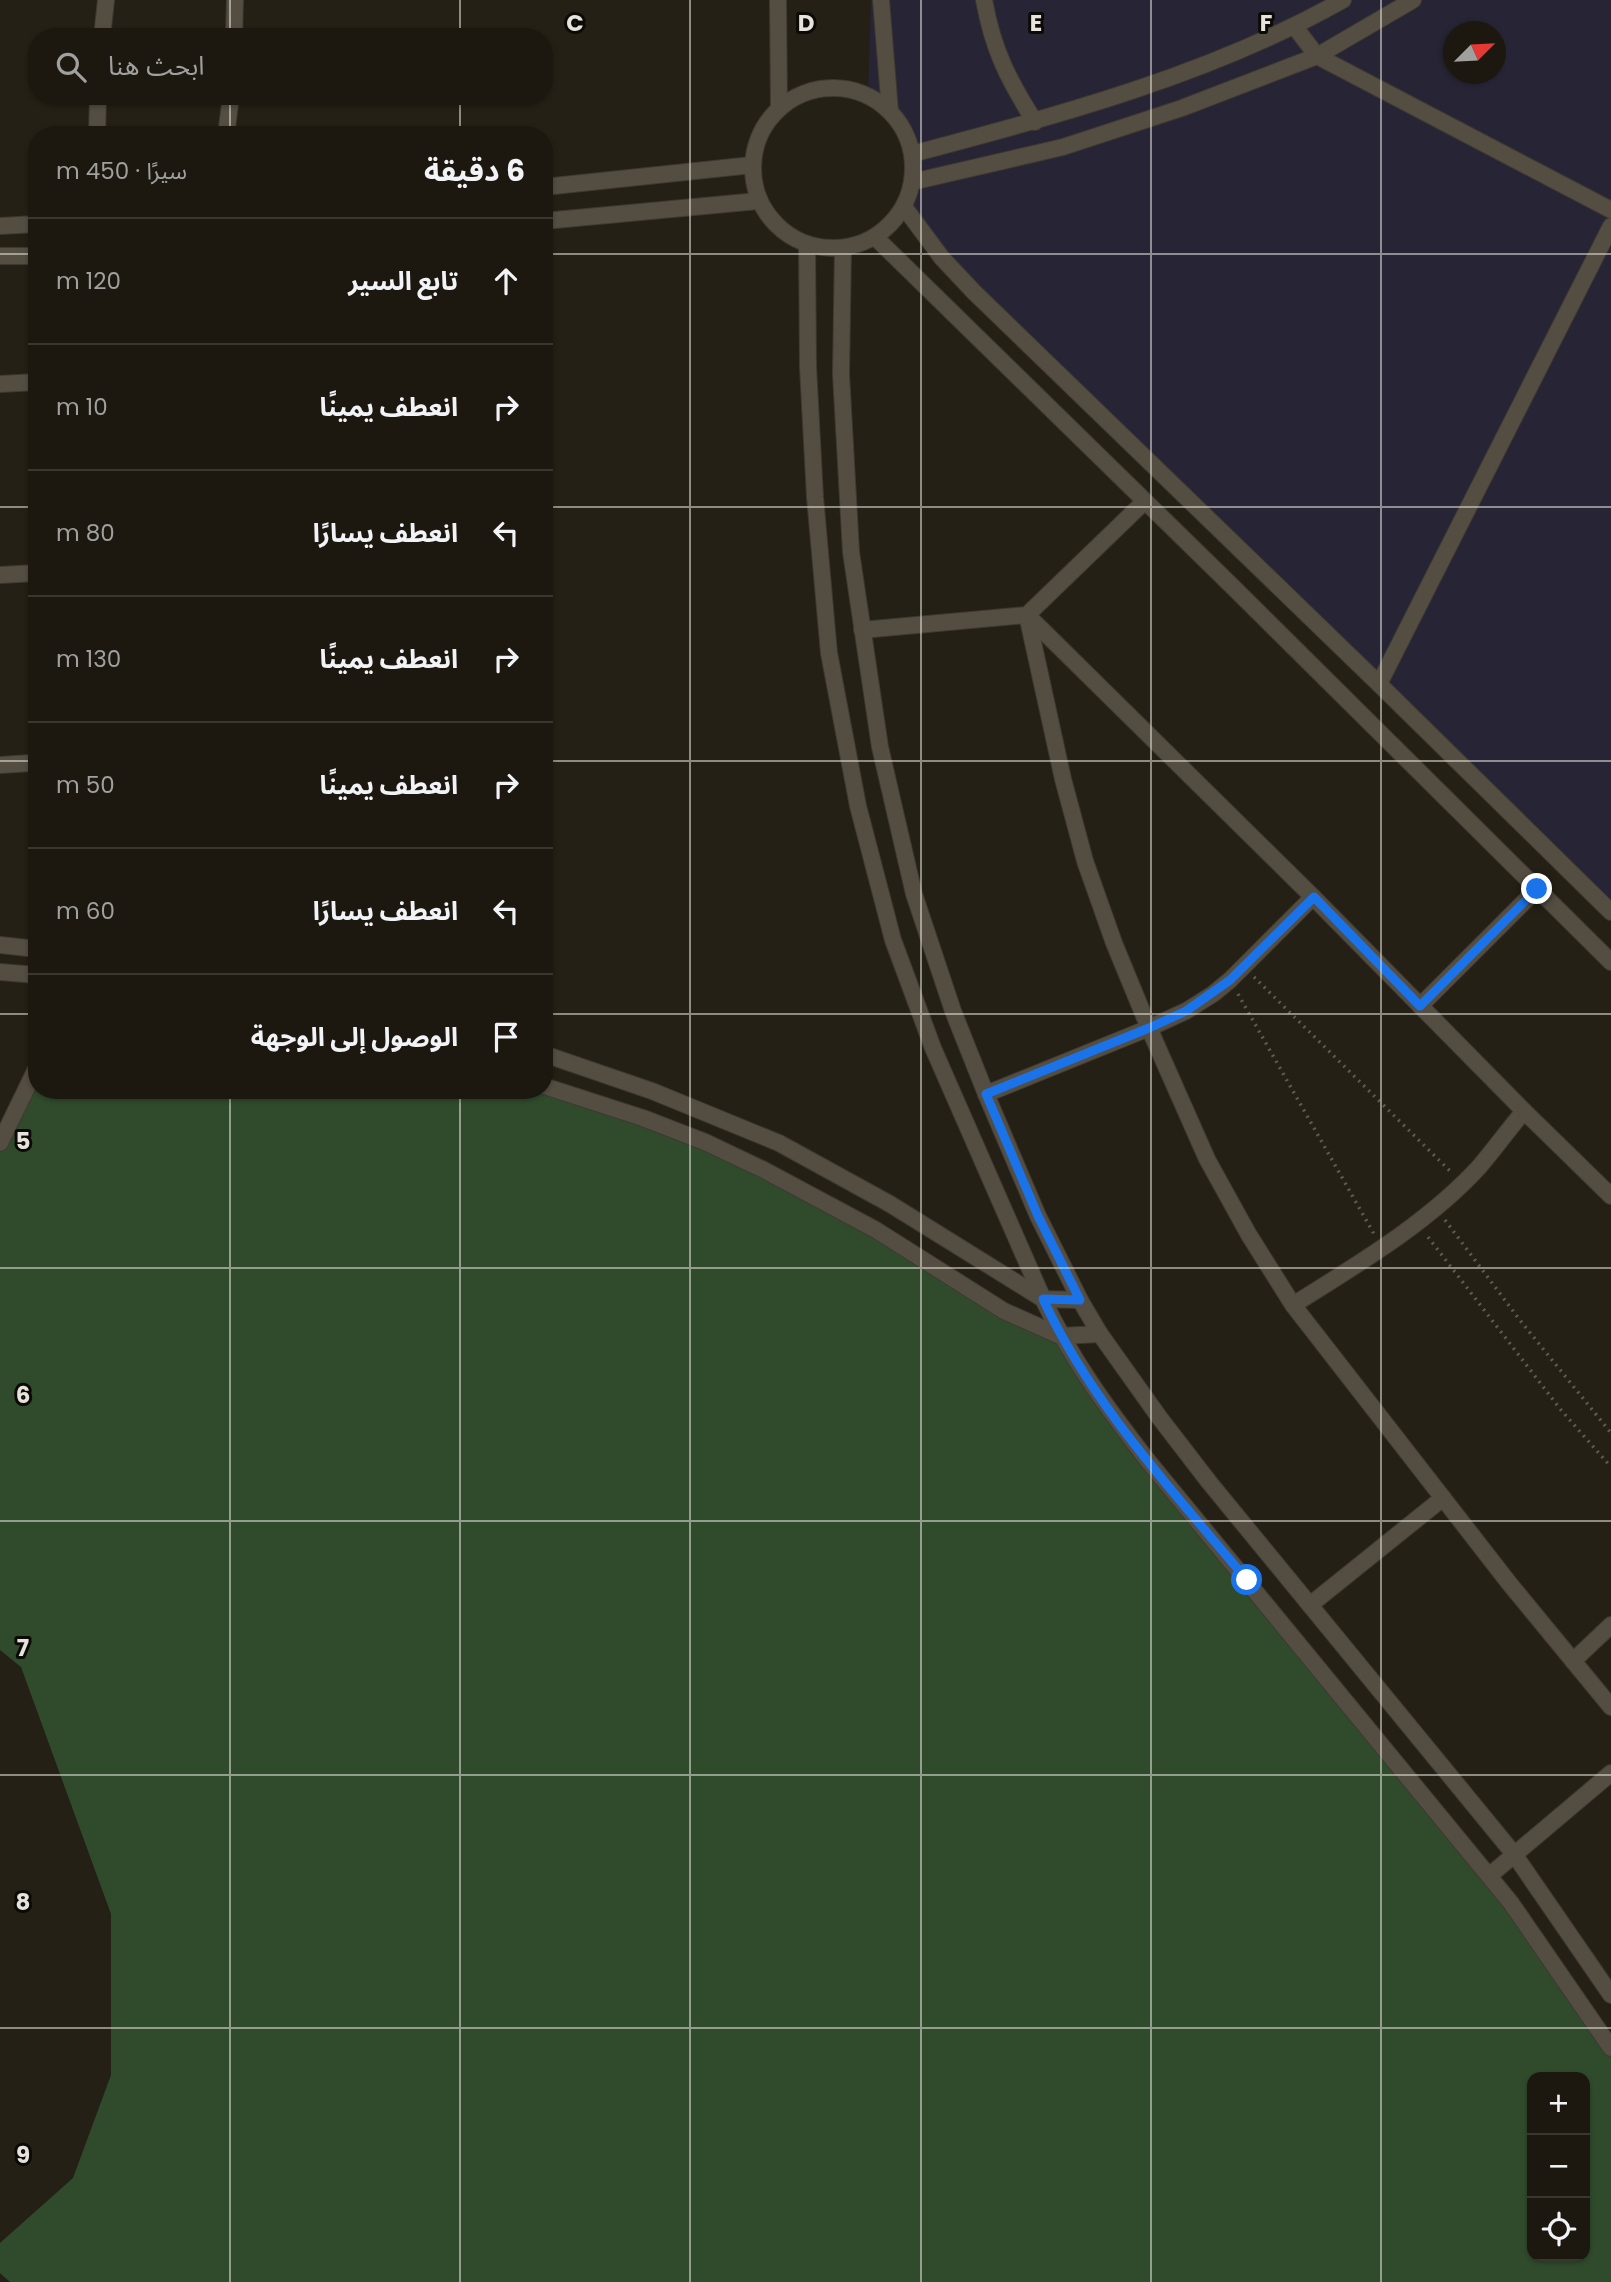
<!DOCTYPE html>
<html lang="ar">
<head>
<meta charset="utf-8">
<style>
	body { margin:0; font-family:Poppins,"Noto Sans Arabic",sans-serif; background:#29251e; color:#f1f3f6; direction:rtl }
	.controls { position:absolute; right:21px; bottom:21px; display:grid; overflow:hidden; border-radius:14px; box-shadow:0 2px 5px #0004 }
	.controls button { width:63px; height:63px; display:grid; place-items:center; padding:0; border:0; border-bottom:2px solid #3a3730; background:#1c1810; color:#f1f3f6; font:35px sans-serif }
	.compass { position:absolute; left:1443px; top:21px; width:63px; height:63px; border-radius:50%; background:#1c1810; box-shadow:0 2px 5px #0004; rotate:66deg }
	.stop { position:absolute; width:21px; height:21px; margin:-16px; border:5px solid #1a73e8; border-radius:50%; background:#fff }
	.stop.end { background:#1a73e8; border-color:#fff; box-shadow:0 2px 7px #0008 }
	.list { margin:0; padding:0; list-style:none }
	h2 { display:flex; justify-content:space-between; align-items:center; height:91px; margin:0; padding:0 28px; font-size:30px }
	h2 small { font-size:23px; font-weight:400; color:#a0a09f }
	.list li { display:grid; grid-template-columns:46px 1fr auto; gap:21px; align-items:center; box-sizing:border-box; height:126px; padding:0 28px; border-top:2px solid #3a3730 }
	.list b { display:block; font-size:26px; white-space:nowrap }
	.list em { font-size:23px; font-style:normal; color:#a0a09f }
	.icon { flex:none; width:38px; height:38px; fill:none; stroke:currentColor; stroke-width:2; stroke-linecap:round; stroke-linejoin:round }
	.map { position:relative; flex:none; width:1611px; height:2282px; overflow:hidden; direction:ltr }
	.search { position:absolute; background:#1c1810; box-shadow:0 2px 5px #0004; left:28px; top:28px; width:525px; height:77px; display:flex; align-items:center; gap:18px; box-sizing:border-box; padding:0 24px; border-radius:28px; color:#a0a09f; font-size:26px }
	.panel { position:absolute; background:#1c1810; box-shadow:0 2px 5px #0004; left:28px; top:126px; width:525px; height:973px; border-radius:28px; direction:rtl }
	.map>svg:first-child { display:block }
	.industrial { fill:#272535; fill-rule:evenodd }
	.green { fill:#304b2c; fill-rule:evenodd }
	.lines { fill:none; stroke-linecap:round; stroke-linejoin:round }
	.street-casing { stroke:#3e3932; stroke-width:18 }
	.path { stroke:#5f5b51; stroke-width:3.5; stroke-dasharray:2 5; stroke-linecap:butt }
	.street { stroke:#544e42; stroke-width:16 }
	.route { stroke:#1a73e8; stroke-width:9 }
	.grid { fill:none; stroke:#e6e3dc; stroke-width:2; stroke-opacity:0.55 }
	.grid-label { font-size:23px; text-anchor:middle; font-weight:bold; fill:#e6e3dc; stroke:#0c0a06; stroke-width:6; stroke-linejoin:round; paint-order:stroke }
</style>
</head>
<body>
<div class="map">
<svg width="1611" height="2282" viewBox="0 0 1611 2282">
	<rect width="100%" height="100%" fill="#252015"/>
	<path class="industrial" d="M871,0H1611V913L942,258L904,207L912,154L868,95ZM1454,32H1496V74H1454Z"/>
	<path class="green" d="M37,1072V1090H544L705,1142L1060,1336L1097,1396L1489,1876L1611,2050V2282H10L0,2273V2243L73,2178L111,2075V1914L21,1667L0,1650V1141ZM1532,2077H1585V2256H1532Z"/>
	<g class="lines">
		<defs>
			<g id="street">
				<polyline points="778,0 779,107"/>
				<polyline points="881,0 890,111"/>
				<path d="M984,0C993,50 1008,79 1035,122"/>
				<polyline points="1295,27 1317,56 1611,210"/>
				<polyline points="102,37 106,0"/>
				<polyline points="234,37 235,0"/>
				<circle cx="833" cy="168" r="80"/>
				<polyline points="97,135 98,96"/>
				<polyline points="226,135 231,96"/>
				<path d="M912,154C1059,115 1210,75 1343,0"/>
				<polyline points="912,182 1063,147 1182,108 1317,56 1413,0"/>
				<polyline points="544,187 752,165"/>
				<polyline points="904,207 942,258 974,292 1379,684 1611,912"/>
				<polyline points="544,221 758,201"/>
				<polyline points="0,226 37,224"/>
				<polyline points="875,237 1235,589 1611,962"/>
				<path d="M807,244L808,367L815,497L829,653L858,806L893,940L933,1048L1043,1299C1072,1361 1107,1408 1148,1461L1511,1903L1611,2048"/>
				<polyline points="843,248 841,374 851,552 880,747 914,894 953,1011 986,1094 1038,1216 1080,1300 1100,1334 1159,1417 1209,1482 1514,1854 1611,1995"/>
				<polyline points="0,256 37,256"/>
				<polyline points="0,384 37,382"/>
				<polyline points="0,575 37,573"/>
				<polyline points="1027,615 1063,779 1085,861 1114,943 1149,1028 1207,1159 1249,1235 1293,1305 1509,1583 1611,1707"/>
				<polyline points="1027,615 1313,897 1524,1111 1611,1196"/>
				<polyline points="862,630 1027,615 1145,501"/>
				<polyline points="1379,684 1611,226"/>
				<polyline points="0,765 31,763"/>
				<polyline points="0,945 37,949"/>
				<polyline points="0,972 37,975"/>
				<polyline points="1420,1006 1537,889"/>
				<polyline points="544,1054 652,1091 779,1143 890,1204 1043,1299 1080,1300"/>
				<polyline points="544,1086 643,1118 705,1142 764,1170 876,1230 1004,1311 1060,1336 1100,1334"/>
				<polyline points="986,1094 1149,1028 1186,1011 1213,994 1230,980 1313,897"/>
				<polyline points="0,1143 37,1067"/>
				<path d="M1293,1305C1358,1264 1428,1223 1480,1166C1495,1148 1509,1129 1524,1111"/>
				<polyline points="1310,1605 1443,1498"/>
				<polyline points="1573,1661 1611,1625"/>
				<polyline points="1489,1876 1611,1773"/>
			</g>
		</defs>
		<use href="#street" class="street-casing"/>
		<g class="path">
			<polyline points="1254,977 1450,1171"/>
			<polyline points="1238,994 1374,1234"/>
			<polyline points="1445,1220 1519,1319 1611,1433"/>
			<polyline points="1428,1237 1561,1410 1611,1467"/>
		</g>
		<use href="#street" class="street"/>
	</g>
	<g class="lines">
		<path class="route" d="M1247,1580C1173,1491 1092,1405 1043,1299L1080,1300L1038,1216L986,1094L1149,1028L1186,1011L1230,980L1314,897L1420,1006L1537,889"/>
	</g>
	<path class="grid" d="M230,0V37M460,0V37M690,0V2282M921,0V2282M1151,0V2282M1381,0V2282M230,96V135M460,96V135M0,254H37M544,254H1611M0,507H37M544,507H1611M0,761H37M544,761H1611M0,1014H37M544,1014H1611M230,1090V2282M460,1090V2282M0,1268H1611M0,1521H1611M0,1775H1611M0,2028H1611"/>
	<g class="grid-label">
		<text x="575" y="31">C</text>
		<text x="806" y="31">D</text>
		<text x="1036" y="31">E</text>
		<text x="1266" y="31">F</text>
		<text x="23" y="1149">5</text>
		<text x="23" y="1403">6</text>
		<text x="23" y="1656">7</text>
		<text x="23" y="1910">8</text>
		<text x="23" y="2163">9</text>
	</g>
</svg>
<div class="controls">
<button>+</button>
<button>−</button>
<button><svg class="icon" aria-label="locate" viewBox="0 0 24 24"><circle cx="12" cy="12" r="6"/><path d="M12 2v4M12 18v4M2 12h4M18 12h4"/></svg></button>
</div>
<svg class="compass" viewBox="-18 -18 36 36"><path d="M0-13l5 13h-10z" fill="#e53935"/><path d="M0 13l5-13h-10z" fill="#a0a09f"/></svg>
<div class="stop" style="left:1247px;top:1580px"></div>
<div class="stop end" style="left:1537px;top:889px"></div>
<div class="search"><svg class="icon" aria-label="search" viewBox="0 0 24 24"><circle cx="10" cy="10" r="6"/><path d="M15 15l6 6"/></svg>ابحث هنا</div>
<section class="panel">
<h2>6 دقيقة<small>سيرًا · 450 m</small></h2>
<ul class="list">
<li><svg class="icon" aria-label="ahead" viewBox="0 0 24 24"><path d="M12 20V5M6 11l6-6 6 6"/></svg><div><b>تابع السير</b></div><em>120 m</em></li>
<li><svg class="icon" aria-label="right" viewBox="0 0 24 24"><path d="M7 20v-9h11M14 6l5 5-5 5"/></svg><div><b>انعطف يمينًا</b></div><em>10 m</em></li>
<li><svg class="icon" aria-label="left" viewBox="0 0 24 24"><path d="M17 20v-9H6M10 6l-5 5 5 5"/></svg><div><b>انعطف يسارًا</b></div><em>80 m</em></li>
<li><svg class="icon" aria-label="right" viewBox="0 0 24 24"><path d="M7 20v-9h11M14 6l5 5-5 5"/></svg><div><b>انعطف يمينًا</b></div><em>130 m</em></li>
<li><svg class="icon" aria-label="right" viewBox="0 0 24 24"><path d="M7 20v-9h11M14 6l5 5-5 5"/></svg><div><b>انعطف يمينًا</b></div><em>50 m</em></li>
<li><svg class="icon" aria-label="left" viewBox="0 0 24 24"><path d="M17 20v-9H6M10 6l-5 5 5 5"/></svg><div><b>انعطف يسارًا</b></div><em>60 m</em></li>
<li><svg class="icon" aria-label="arrive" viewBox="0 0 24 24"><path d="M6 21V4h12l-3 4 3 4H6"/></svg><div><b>الوصول إلى الوجهة</b></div></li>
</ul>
</section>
</div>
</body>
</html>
